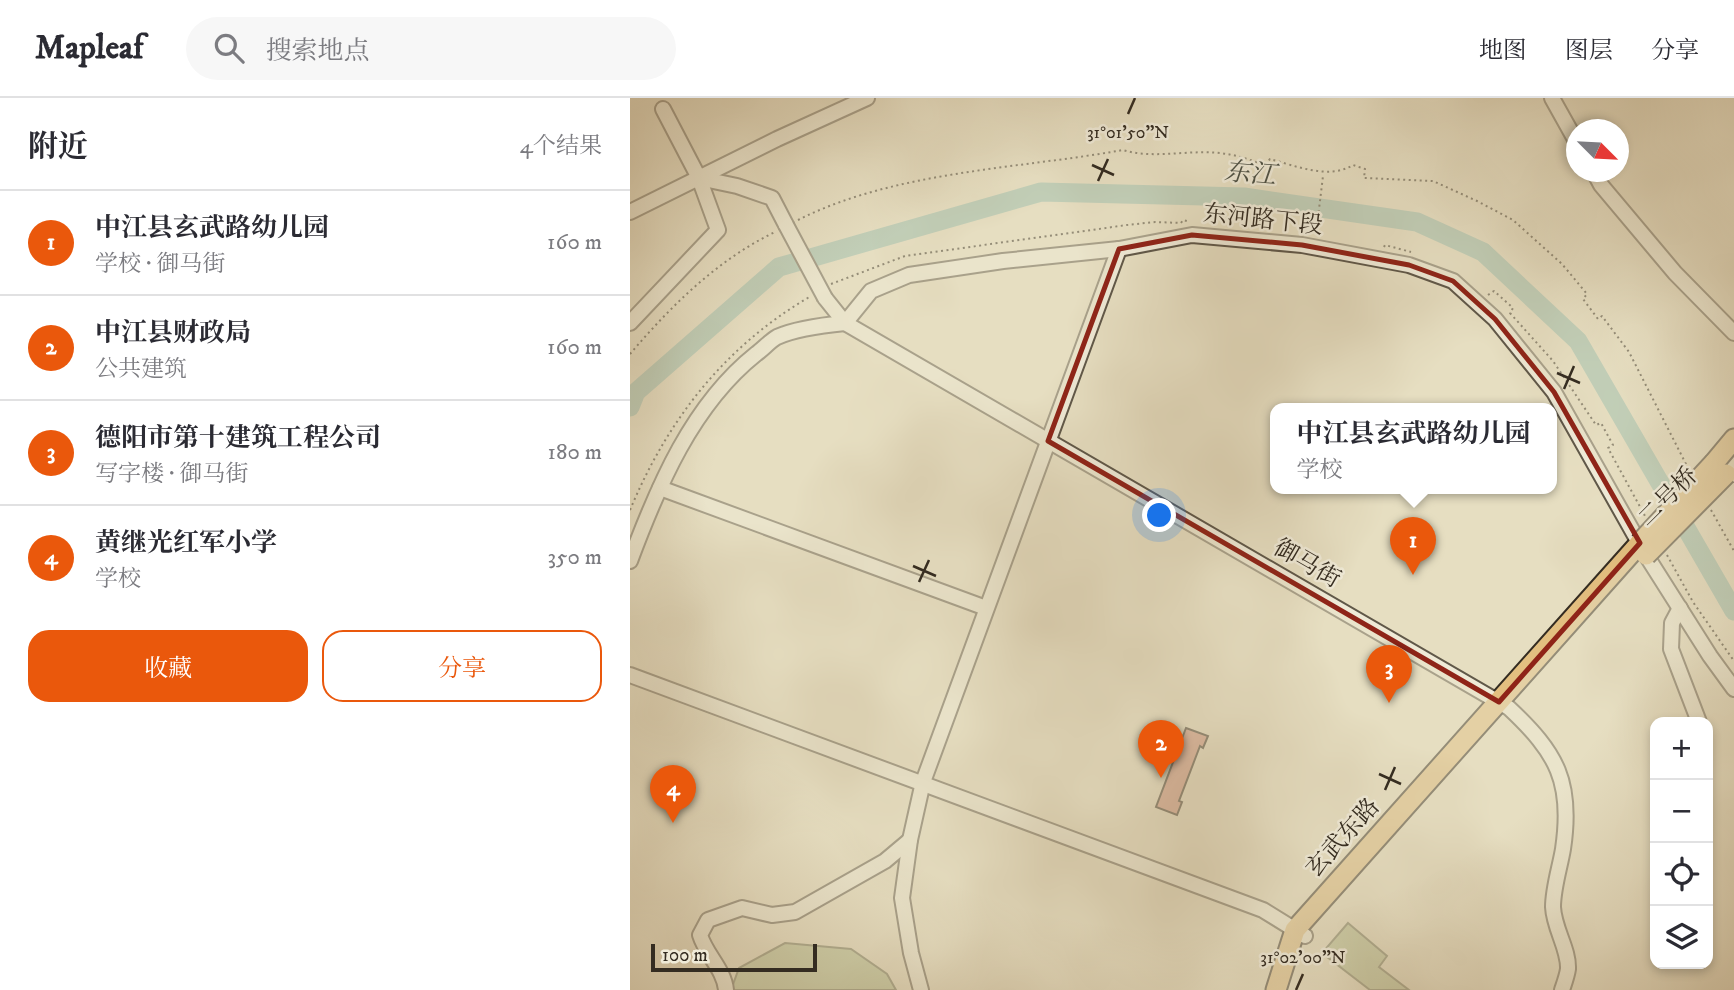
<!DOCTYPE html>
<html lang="zh">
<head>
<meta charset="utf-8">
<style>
	body { margin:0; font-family:"IM FELL DW Pica","Noto Serif SC",serif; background:#f7f7f7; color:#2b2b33 }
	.controls { position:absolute; right:21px; bottom:21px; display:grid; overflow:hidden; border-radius:14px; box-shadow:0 4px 10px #0003 }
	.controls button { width:63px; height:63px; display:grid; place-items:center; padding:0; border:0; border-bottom:2px solid #e1e1e2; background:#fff; color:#2b2b33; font:35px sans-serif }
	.compass { position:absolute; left:936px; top:21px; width:63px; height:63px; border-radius:50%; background:#fff; box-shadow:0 4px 10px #0003; rotate:114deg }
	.scale { position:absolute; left:21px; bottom:18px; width:166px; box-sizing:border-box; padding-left:7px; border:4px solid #342c21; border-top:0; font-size:19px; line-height:24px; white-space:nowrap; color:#342c21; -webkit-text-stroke:5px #efead7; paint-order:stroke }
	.you { position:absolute; left:530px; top:418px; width:24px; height:24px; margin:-18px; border:5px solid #fff; border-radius:50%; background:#1a73e8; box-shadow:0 0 0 10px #1a73e833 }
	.badge { display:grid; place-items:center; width:46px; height:46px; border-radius:50%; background:#ea580c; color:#fff; font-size:23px; font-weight:700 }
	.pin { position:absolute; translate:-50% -58px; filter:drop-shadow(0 2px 4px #0008) }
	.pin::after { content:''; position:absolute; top:37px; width:24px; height:21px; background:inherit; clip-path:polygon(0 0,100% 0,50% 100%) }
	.popup { position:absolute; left:640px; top:305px; width:287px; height:91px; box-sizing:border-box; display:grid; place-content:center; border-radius:14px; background:#fff; filter:drop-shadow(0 2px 5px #0005); font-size:23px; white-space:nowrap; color:#7c7c81 }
	.popup b { font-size:26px; color:#2b2b33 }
	.popup::after { content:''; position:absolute; left:50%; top:100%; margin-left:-14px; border:14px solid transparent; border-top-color:#fff }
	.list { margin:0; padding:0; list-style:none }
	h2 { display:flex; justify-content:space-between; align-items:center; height:91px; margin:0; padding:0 28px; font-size:30px }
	h2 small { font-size:23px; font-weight:400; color:#7c7c81 }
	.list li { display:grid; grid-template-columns:46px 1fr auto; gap:21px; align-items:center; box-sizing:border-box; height:105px; padding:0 28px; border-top:2px solid #e1e1e2 }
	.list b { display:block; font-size:26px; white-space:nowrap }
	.list p { margin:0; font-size:23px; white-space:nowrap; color:#7c7c81 }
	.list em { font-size:23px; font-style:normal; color:#7c7c81 }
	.actions { display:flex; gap:14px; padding:21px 28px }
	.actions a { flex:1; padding:16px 0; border:2px solid #ea580c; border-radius:21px; text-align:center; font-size:24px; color:#ea580c }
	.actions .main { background:#ea580c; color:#fff }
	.icon { flex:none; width:38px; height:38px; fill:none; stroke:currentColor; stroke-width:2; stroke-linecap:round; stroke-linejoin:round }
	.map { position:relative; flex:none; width:1104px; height:892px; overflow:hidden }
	header { display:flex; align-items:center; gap:42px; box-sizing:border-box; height:98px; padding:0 35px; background:#fff; border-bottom:2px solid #e1e1e2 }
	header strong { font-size:33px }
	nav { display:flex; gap:38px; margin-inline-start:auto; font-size:24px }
	.search { width:490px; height:63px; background:#f7f7f7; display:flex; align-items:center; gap:18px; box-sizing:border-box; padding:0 24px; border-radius:38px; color:#7c7c81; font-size:26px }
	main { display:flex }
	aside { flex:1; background:#fff }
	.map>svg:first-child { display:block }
	.green { fill:#b5c193; stroke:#74765a; stroke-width:2 }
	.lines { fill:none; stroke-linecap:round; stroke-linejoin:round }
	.river { stroke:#97bcae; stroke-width:19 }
	.building { fill:#d0907c; stroke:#342c21; stroke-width:2 }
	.minor-casing { stroke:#605849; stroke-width:18 }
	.major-casing { stroke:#342c21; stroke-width:23 }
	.path { stroke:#342c21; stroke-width:2; stroke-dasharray:2 3.5; stroke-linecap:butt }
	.minor { stroke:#efead7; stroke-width:14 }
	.major { stroke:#e3bf80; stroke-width:19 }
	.minor-bridge-casing { stroke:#605849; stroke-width:18; stroke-linecap:butt }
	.major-bridge-casing { stroke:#342c21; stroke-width:23; stroke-linecap:butt }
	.minor-bridge { stroke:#efead7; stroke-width:14 }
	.major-bridge { stroke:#e3bf80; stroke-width:19 }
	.marked { fill:none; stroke:#8f2418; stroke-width:5; stroke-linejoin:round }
	.ticks { fill:none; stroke:#342c21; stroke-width:2.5 }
	.labels { text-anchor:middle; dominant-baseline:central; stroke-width:5; stroke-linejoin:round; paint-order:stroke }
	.street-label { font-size:24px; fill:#342c21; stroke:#efead7 }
	.water-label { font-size:26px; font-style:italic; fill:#4d5044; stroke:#efead7 }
	.ticks-label { font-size:18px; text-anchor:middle; fill:#342c21; stroke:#efead7; stroke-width:5; stroke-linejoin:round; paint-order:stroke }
</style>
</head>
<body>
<header>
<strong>Mapleaf</strong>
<div class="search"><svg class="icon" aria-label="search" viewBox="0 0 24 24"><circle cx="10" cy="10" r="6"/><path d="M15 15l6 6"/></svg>搜索地点</div>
<nav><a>地图</a><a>图层</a><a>分享</a></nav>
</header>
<main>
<aside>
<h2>附近<small>4个结果</small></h2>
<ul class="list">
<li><span class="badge">1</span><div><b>中江县玄武路幼儿园</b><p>学校 · 御马街</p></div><em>160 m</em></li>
<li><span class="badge">2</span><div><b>中江县财政局</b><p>公共建筑</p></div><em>160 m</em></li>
<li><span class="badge">3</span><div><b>德阳市第十建筑工程公司</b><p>写字楼 · 御马街</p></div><em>180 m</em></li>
<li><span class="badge">4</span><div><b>黄继光红军小学</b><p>学校</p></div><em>350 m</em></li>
</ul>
<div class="actions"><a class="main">收藏</a><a>分享</a></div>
</aside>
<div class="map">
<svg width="1104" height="892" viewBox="0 0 1104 892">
	<rect width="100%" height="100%" fill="#e6dec1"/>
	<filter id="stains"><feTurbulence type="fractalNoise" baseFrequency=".00286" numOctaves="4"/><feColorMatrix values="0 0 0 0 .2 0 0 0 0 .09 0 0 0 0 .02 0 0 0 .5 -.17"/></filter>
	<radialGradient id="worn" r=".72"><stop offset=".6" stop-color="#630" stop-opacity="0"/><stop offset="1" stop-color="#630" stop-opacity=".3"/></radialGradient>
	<g class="green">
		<polygon points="718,825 757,858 749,869 779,892 740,892 692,855"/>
		<polygon points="155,845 221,851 257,876 266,892 101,892 109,870"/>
	</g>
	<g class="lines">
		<polyline class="river" points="0,309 6,294 149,169 411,94 614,99 787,124 853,154 948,243 1104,513"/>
	</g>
	<polygon class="building" points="556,630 578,638 573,650 570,648 549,703 552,704 547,717 526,709"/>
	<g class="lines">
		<defs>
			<g id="minor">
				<polyline points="922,0 946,43"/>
				<polyline points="964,74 971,87 1045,175 1104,235"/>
				<polyline points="69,80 107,88 142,100 156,127"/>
				<polyline points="0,114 147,41 237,0"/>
				<path d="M195,200L215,225L879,610C927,655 943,684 933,751C930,769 923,790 923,809C924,831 939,851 938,871C937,878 934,886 932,892"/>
				<polyline points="0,225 88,132 69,80 33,11"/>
				<polyline points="30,390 356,510"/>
				<path d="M0,463C28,388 62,307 126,256C133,251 140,243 147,239C167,230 194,227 215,225L241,193L279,177L373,163L489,151L562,137L672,147L779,167L823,183L865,221L924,294L1016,457L1080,558L1104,591"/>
				<polyline points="1050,510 1042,525 1041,551 1069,624"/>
				<polyline points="0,577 633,812 675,838"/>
				<path d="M96,892C94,871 76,857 70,837L78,822L112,810L142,817L165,814L255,763L280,742"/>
				<polyline points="291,892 281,855 272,800 280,742 293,684 489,151"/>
			</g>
			<g id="major">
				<polyline points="1084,365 1104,341"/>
				<polyline points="646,892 665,832 1010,445"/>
			</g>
		</defs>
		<use href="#minor" class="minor-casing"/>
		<use href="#major" class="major-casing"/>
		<g class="path">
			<path d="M168,122C265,73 387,71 493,52C526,62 563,50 597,56C610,58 623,63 635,67L640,61C666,68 699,82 723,67L735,71L734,80L803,83L847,103L883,122L932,166L957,196L953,201L968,221L972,218L999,254L1058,370"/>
			<polyline points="686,136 693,78"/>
			<polyline points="754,149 755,147 781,154"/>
			<polyline points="201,186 275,158 497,127 525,124 551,125 553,122 560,124"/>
			<polyline points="858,197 864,193 883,210 880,215 923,263 966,327 971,325 983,347 978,350 1015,418"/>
			<path d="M0,256C41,208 87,162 145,134"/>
			<path d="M0,412C38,321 95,248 181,198"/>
			<polyline points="1081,412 1104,453"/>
			<polyline points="1037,457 1063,504 1104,563"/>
		</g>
		<use href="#minor" class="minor"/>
		<use href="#major" class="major"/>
		<defs>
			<polyline id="minor-bridge" points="156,127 195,200"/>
			<g id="major-bridge">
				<polyline points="1010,445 1084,365"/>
				<polyline points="1016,457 1096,376"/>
			</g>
		</defs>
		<use href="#minor-bridge" class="minor-bridge-casing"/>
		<use href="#major-bridge" class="major-bridge-casing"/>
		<use href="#minor-bridge" class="minor-bridge"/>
		<use href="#major-bridge" class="major-bridge"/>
	</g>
	<path d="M0 0H1104V892H0ZM562,137L672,147L779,167L823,183L865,221L924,294L1010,445L869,604L418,343L489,151Z" fill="#e6dec1" fill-opacity=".55" fill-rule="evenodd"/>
	<path class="marked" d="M562,137L672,147L779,167L823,183L865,221L924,294L1010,445L869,604L418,343L489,151Z"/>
	<path class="ticks" d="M498,16L505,0M462,67L484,77M468,83L478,61M927,275L950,285M934,291L944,268M283,468L306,478M289,484L299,462M749,676L771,686M755,692L765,669M666,892L673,876"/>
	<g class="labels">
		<g class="street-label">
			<text transform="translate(633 122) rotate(6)">东河路下段</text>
			<text transform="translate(1038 399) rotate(-45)">二号桥</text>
			<text transform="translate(677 466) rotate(30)">御马街</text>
			<text transform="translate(713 740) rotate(-48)">玄武东路</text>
		</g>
		<g class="water-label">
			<text transform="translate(620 76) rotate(5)">东江</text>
		</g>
	</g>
	<g class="ticks-label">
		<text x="498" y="40">31°01'50"N</text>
		<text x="673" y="865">31°02'00"N</text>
	</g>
	<rect width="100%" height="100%" filter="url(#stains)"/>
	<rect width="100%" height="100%" fill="url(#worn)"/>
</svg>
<div class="controls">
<button>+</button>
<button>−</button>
<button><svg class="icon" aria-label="locate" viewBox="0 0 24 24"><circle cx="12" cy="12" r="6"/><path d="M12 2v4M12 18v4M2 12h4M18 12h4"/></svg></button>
<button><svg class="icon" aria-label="layers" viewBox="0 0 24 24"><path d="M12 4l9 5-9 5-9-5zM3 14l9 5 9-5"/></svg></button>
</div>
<svg class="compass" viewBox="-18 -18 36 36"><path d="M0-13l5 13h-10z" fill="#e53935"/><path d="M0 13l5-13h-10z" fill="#7c7c81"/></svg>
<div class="scale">100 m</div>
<div class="you"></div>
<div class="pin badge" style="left:783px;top:477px">1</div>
<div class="popup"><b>中江县玄武路幼儿园</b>学校</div>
<div class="pin badge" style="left:531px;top:680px">2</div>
<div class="pin badge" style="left:759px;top:605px">3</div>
<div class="pin badge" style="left:43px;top:725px">4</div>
</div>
</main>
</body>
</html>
